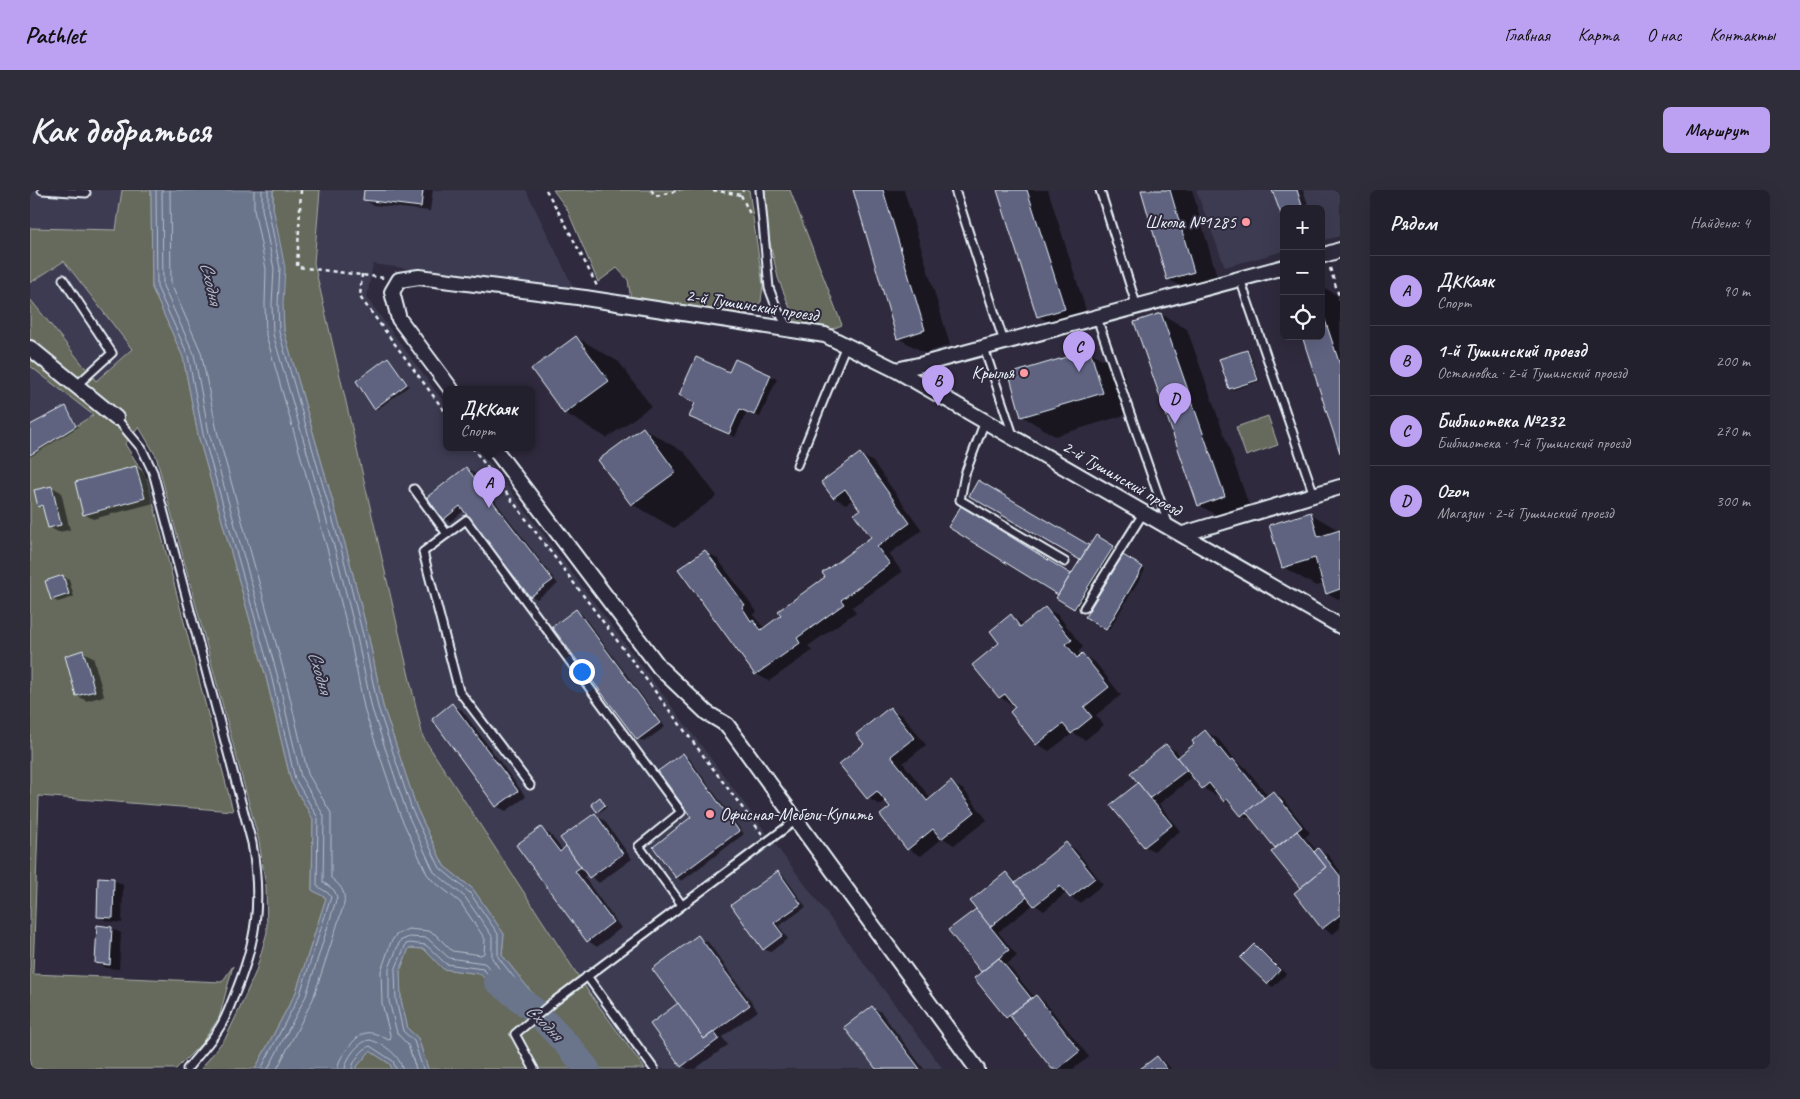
<!DOCTYPE html>
<html lang="ru">
<head>
<meta charset="utf-8">
<style>
	body { margin:0; font-family:Caveat,sans-serif; background:#2f2d3a; color:#f1f3f6 }
	.controls { position:absolute; right:15px; top:15px; display:grid; overflow:hidden; border-radius:8px; box-shadow:0 5px 20px #0002 }
	.controls button { width:45px; height:45px; display:grid; place-items:center; padding:0; border:0; border-bottom:1px solid #403e4a; background:#23202e; color:#f1f3f6; font:25px sans-serif }
	.you { position:absolute; left:551px; top:481px; width:18px; height:18px; margin:-12px; border:4px solid #fff; border-radius:50%; background:#1a73e8; box-shadow:0 0 0 8px #1a73e833 }
	.badge { display:grid; place-items:center; width:32px; height:32px; border-radius:50%; background:#bca0f2; color:#111; font-size:16px; font-weight:700 }
	.pin { position:absolute; translate:-50% -41px; filter:drop-shadow(0 1px 2px #0008) }
	.pin::after { content:''; position:absolute; top:26px; width:18px; height:15px; background:inherit; clip-path:polygon(0 0,100% 0,50% 100%) }
	.popup { position:absolute; left:413px; top:196px; width:92px; height:65px; box-sizing:border-box; display:grid; place-content:center; border-radius:8px; background:#23202e; filter:drop-shadow(0 1px 4px #0005); font-size:16px; white-space:nowrap; color:#a3a3aa }
	.popup b { font-size:19px; color:#f1f3f6 }
	.popup::after { content:''; position:absolute; left:50%; top:100%; margin-left:-10px; border:10px solid transparent; border-top-color:#23202e }
	.list { margin:0; padding:0; list-style:none }
	h2 { display:flex; justify-content:space-between; align-items:center; height:65px; margin:0; padding:0 20px; font-size:21px }
	h2 small { font-size:16px; font-weight:400; color:#a3a3aa }
	.list li { display:grid; grid-template-columns:32px 1fr auto; gap:15px; align-items:center; box-sizing:border-box; height:70px; padding:0 20px; border-top:1px solid #403e4a }
	.list b { display:block; font-size:19px; white-space:nowrap }
	.list p { margin:0; font-size:16px; white-space:nowrap; color:#a3a3aa }
	.list em { font-size:16px; font-style:normal; color:#a3a3aa }
	.icon { flex:none; width:28px; height:28px; fill:none; stroke:currentColor; stroke-width:2; stroke-linecap:round; stroke-linejoin:round }
	.map { position:relative; flex:none; width:1310px; height:879px; overflow:hidden; border-radius:8px }
	header { display:flex; align-items:center; gap:30px; box-sizing:border-box; height:70px; padding:0 25px; background:#bca0f2; color:#111 }
	header strong { font-size:24px }
	nav { display:flex; gap:28px; margin-inline-start:auto; font-size:18px }
	.intro { display:flex; align-items:center; justify-content:space-between; box-sizing:border-box; height:120px; padding:0 30px }
	h1 { margin:0; font-size:35px }
	.button { padding:12px 22px; border-radius:8px; background:#bca0f2; color:#111; font-size:18px; font-weight:700 }
	main { display:flex; gap:30px; padding:0 30px }
	aside { flex:1; background:#23202e; border-radius:8px; box-shadow:0 5px 20px #0002 }
	.map>svg:first-child { display:block }
	.built { fill:#3d3b51 }
	.green { fill:#666a5c; stroke:#a7aeaa }
	.water { fill:#6a748b; stroke:#9ca6b7 }
	.shadow { fill:#0007; fill-rule:evenodd }
	.lines { fill:none; stroke-linecap:round; stroke-linejoin:round }
	.shore { stroke:#b6bfcc; stroke-width:1 }
	.river { stroke:#6a748b; stroke-width:26 }
	.building { fill:#5e6480; stroke:#e8f1f8 }
	.service-casing { stroke:#e8f1f8; stroke-width:11 }
	.minor-casing { stroke:#e8f1f8; stroke-width:18 }
	.path { stroke:#e8f1f8; stroke-width:2.5; stroke-dasharray:4 4; stroke-linecap:butt }
	.service { stroke:#2f2a3d; stroke-width:7 }
	.minor { stroke:#2f2a3d; stroke-width:14 }
	.poi-dot { fill:#ff9aa2; stroke:#2f2a3d; stroke-width:2 }
	.labels { text-anchor:middle; dominant-baseline:central; stroke-width:4; stroke-linejoin:round; paint-order:stroke }
	.poi-label { font-size:18px; fill:#e8f1f8; stroke:#2f2a3d; text-anchor:end }
	.street-label { font-size:18px; fill:#e8f1f8; stroke:#2f2a3d }
	.water-label { font-size:19px; font-style:italic; fill:#afb9c7; stroke:#2f2a3d }
</style>
</head>
<body>
<header>
<strong>Pathlet</strong>
<nav><a>Главная</a><a>Карта</a><a>О нас</a><a>Контакты</a></nav>
</header>
<div class="intro"><h1>Как добраться</h1><a class="button">Маршрут</a></div>
<main>
<div class="map">
<svg width="1310" height="879" viewBox="0 0 1310 879">
	<rect width="100%" height="100%" fill="#2f2a3d"/>
	<filter id="ink" filterUnits="userSpaceOnUse"><feTurbulence type="fractalNoise" baseFrequency=".02" numOctaves="2"/><feDisplacementMap in="SourceGraphic" scale="10" xChannelSelector="R" yChannelSelector="G"/><feConvolveMatrix kernelMatrix="1 2 1 2 8 2 1 2 1" color-interpolation-filters="sRGB"/></filter>
	<g filter="url(#ink)">
		<g class="built">
			<polygon points="0,0 92,0 86,40 0,38"/>
			<polygon points="290,0 496,0 545,101 343,74 337,108 416,215 416,257 448,257 913,879 615,879 558,801 393,547 284,73"/>
			<polygon points="1166,0 1310,0 1310,46 1291,51 1291,19 1254,19 1254,61 1195,77"/>
			<polygon points="34,71 103,159 66,191 0,109 0,93"/>
			<polygon points="0,176 63,225 0,265"/>
		</g>
		<g class="green">
			<polygon points="92,0 121,0 122,98 153,167 168,245 236,487 261,591 283,629 282,700 296,708 266,802 225,879 171,879 196,847 209,820 226,781 237,742 236,697 229,651 126,266 109,237 95,254 117,289 203,621 9,606 3,784 192,792 203,776 189,828 171,854 146,879 0,879 0,265 63,225 0,176 0,109 66,191 102,159 34,71 0,93 0,38 86,40"/>
			<path d="M243,0H290L284,73L393,547L558,801L615,879H398L388,848L378,839L371,810L370,781L379,758L394,759L414,779L450,784L503,804L472,765L474,744L443,699L414,676L387,619L353,516L338,444L317,361L254,141C253,94 242,47 243,0Z"/>
			<polygon points="523,0 719,0 733,95 731,112 717,125 601,110 598,90 587,78 568,92 537,19"/>
			<polygon points="735,0 760,0 812,135 797,141 767,136 748,88 738,44"/>
			<polygon points="1238,226 1248,255 1216,266 1206,237"/>
			<polygon points="340,861 360,874 362,879 325,879"/>
		</g>
		<polygon class="water" points="121,0 243,0 243,17 255,78 253,114 254,141 317,361 338,444 353,516 387,619 414,676 443,699 474,744 472,765 503,804 488,821 450,784 413,779 394,759 379,758 370,781 371,810 378,839 388,848 398,879 362,879 360,874 340,861 325,879 225,879 266,802 296,708 282,700 283,629 261,591 236,487 168,245 153,167 122,98"/>
		<g class="shadow">
			<polygon points="335,0 403,0 400,21 343,15 334,10"/>
			<polygon points="825,0 874,0 920,155 895,163 868,148"/>
			<polygon points="968,0 1018,0 1060,133 1034,141 1008,126"/>
			<polygon points="1112,0 1162,0 1190,97 1164,104 1138,89"/>
			<polygon points="1243,0 1273,0 1280,19 1254,19"/>
			<polygon points="1291,96 1307,105 1310,113 1310,259 1291,146"/>
			<polygon points="1131,124 1157,139 1221,321 1195,330 1169,315"/>
			<polygon points="546,147 589,172 621,216 577,248 535,223"/>
			<polygon points="1217,161 1220,163 1230,191 1203,200 1200,198"/>
			<polygon points="1060,162 1093,181 1105,222 1025,246 992,226"/>
			<polygon points="358,169 379,196 348,219 345,218"/>
			<polygon points="706,170 747,189 730,227 717,221 705,247 666,230 666,213 700,184"/>
			<polygon points="36,217 38,219 48,237 0,267 0,237"/>
			<polygon points="613,238 655,263 687,306 644,338 602,314"/>
			<polygon points="830,264 843,272 892,340 859,364 872,382 822,417 826,422 778,456 782,461 739,491 726,484 675,361 687,368 727,422 723,425 731,435 736,438 843,347 832,320 824,308 816,314 803,307"/>
			<polygon points="106,277 116,283 124,313 63,329 54,324"/>
			<polygon points="437,278 443,282 528,394 507,409 501,406 435,320 420,332 414,329"/>
			<polygon points="948,292 1060,356 1066,346 1086,358 1047,419 1028,408 1030,404 931,318 1042,386 1052,370 940,306"/>
			<polygon points="22,297 31,302 40,340 28,342 19,337 14,319 9,316"/>
			<polygon points="1281,324 1310,341 1310,410 1297,403 1294,394 1286,396 1253,377"/>
			<polygon points="1093,367 1115,380 1079,440 1057,427"/>
			<polygon points="33,386 39,390 44,407 28,412 22,409"/>
			<polygon points="1015,418 1028,425 1053,457 1048,462 1051,466 1052,465 1065,472 1091,505 1066,525 1074,535 1055,550 1043,543 1019,561 1007,554 984,513 982,515 970,507 971,453 981,426 995,435"/>
			<polygon points="546,420 552,424 635,537 614,552 608,549"/>
			<polygon points="53,462 63,467 74,506 56,511 47,505"/>
			<polygon points="422,515 432,520 496,607 476,621 466,616"/>
			<polygon points="860,519 873,526 896,555 873,573 901,609 921,593 934,600 957,630 924,655 913,648 891,666 878,659 862,617 857,610 850,615 838,608 836,554"/>
			<path d="M1175,541L1188,549L1207,572L1215,577L1238,606L1243,602L1252,608L1280,643L1275,647L1287,661L1288,660L1298,665L1310,681V738L1303,744L1293,738L1265,703L1272,698L1243,662L1247,658L1226,632L1212,625L1205,617L1195,611L1188,602L1185,605L1173,598L1164,586L1129,614L1150,641L1124,661L1114,656L1110,593L1137,556L1146,561L1151,567L1166,555ZM1206,575H1209L1239,612L1237,614Z"/>
			<polygon points="653,564 659,568 714,644 652,691 646,687 663,627"/>
			<polygon points="570,609 577,617 570,622 567,621"/>
			<polygon points="565,625 574,630 602,669 569,693 558,684 554,687 591,738 567,757 558,751 511,639 520,644 533,661"/>
			<polygon points="1036,654 1045,659 1073,694 1050,713 1040,707 1037,702 1014,721 1004,714 968,742 987,766 977,774 1004,807 1006,806 1015,812 1059,867 1043,879 1024,879 986,833 976,827 953,782 920,741 947,719 976,683 988,692"/>
			<polygon points="748,683 754,686 776,717 749,736 758,749 740,762 734,759"/>
			<polygon points="84,690 93,695 92,733 77,731 68,726"/>
			<polygon points="81,738 91,743 89,779 76,778 66,772"/>
			<polygon points="668,747 678,752 728,821 692,847 698,855 665,879 658,879 652,876 649,814"/>
			<polygon points="1224,756 1230,759 1256,784 1243,797 1237,793"/>
			<polygon points="842,817 851,822 894,879 848,879"/>
			<polygon points="1127,867 1136,873 1141,879 1112,879"/>
		</g>
		<g class="lines">
			<g class="shore">
				<polyline points="126,0 127,97 158,165 173,244 241,485 265,589 288,628 287,696 298,703 301,707 270,804 231,879"/>
				<polyline points="132,0 133,96 164,164 179,243 247,484 271,587 294,626 293,692 304,700 307,707 276,806 238,879"/>
				<path d="M140,0L141,94L171,162L187,241L254,482L278,584L301,623V688C310,695 316,701 314,714L283,809L247,879"/>
				<path d="M224,0V20L236,79L235,114L236,145L299,365L320,448L335,522L370,625L397,684L402,690L430,712L455,749L454,763L451,765L422,761L405,744L398,741L378,739L366,745L361,752L351,781L352,813L361,849L358,850C339,838 331,841 318,858C313,865 308,870 308,879"/>
				<polyline points="232,0 232,19 244,79 242,114 243,144 306,363 327,447 342,519 377,623 404,682 435,707 462,746 462,768 472,783 471,786 469,786 454,773 419,768 397,748 379,747 370,751 359,778 359,811 367,843 378,855 386,879"/>
				<polyline points="238,0 238,18 250,78 248,114 249,142 312,362 333,445 348,517 382,620 410,678 440,703 468,744 468,767 496,803 489,812 487,813 453,779 416,774 396,755 380,753 376,754 365,780 366,810 373,841 384,851 393,879"/>
				<path d="M315,879C316,868 329,851 340,850C353,853 371,866 372,879"/>
				<path d="M322,879C323,871 332,859 340,856L363,871L366,879"/>
			</g>
			<polyline class="river" points="467,791 505,821 540,858 557,879"/>
		</g>
		<g class="building">
			<polygon points="334,0 393,0 391,17 333,10"/>
			<polygon points="823,0 853,0 895,140 867,149"/>
			<polygon points="967,0 997,0 1035,119 1007,127"/>
			<polygon points="1111,0 1140,0 1164,82 1137,90"/>
			<polygon points="1242,0 1267,0 1273,19 1254,19 1254,32"/>
			<polygon points="1291,118 1310,175 1310,263 1272,146 1291,146"/>
			<polygon points="1131,123 1195,306 1168,316 1104,132"/>
			<polygon points="546,146 579,191 534,224 501,179"/>
			<polygon points="1060,160 1073,203 991,227 979,184"/>
			<polygon points="1217,160 1228,190 1199,199 1189,169"/>
			<polygon points="358,167 377,194 344,219 326,191"/>
			<polygon points="666,167 699,182 705,169 741,185 724,225 710,219 699,244 659,227 665,213 649,205"/>
			<polygon points="36,216 46,236 0,265 0,235"/>
			<polygon points="613,237 646,282 601,315 568,270"/>
			<polygon points="830,263 880,333 847,357 860,374 811,410 814,414 767,448 770,453 725,485 648,379 675,360 715,415 712,417 721,431 723,430 731,440 751,425 748,421 795,387 792,383 841,347 824,324 830,320 815,299 803,308 791,292"/>
			<polygon points="106,276 115,308 53,325 45,292"/>
			<polygon points="436,277 523,390 500,407 430,316 413,330 397,307"/>
			<polygon points="948,290 1059,355 1050,370 939,306"/>
			<polygon points="22,296 31,335 18,338 12,315 8,317 4,300"/>
			<polygon points="931,316 1041,384 1028,405 918,337"/>
			<polygon points="1281,322 1288,347 1310,340 1310,399 1296,404 1285,368 1252,378 1239,335"/>
			<polygon points="1066,345 1084,356 1044,419 1026,408"/>
			<polygon points="1093,365 1113,377 1076,440 1055,427"/>
			<polygon points="33,385 39,404 21,410 15,391"/>
			<polygon points="1015,417 1042,450 1036,454 1047,468 1052,463 1079,497 1054,517 1062,527 1041,544 1033,534 1006,555 980,522 985,517 975,504 969,508 942,475 969,453 960,441 981,424 990,437"/>
			<polygon points="546,419 630,533 607,550 522,437"/>
			<polygon points="53,460 65,501 46,506 35,466"/>
			<polygon points="422,513 488,601 466,617 402,529"/>
			<polygon points="860,517 884,548 861,566 897,611 921,591 945,622 911,649 903,639 877,660 850,625 860,617 847,601 837,609 809,574 834,554 826,544"/>
			<polygon points="1175,540 1200,571 1203,569 1234,608 1211,626 1197,609 1194,612 1179,593 1172,599 1147,568 1164,554 1162,551"/>
			<polygon points="1136,554 1157,580 1120,608 1100,583"/>
			<polygon points="653,563 709,641 646,688 623,657 661,627 628,581"/>
			<polygon points="1108,593 1142,635 1114,657 1080,615"/>
			<polygon points="1243,601 1272,637 1245,658 1216,622"/>
			<polygon points="570,607 575,615 567,622 561,614"/>
			<polygon points="565,623 593,664 559,688 530,648"/>
			<polygon points="511,637 530,662 536,656 551,677 545,681 583,732 557,752 486,655"/>
			<polygon points="1267,641 1296,677 1270,698 1241,662"/>
			<polygon points="1036,652 1065,688 1040,708 1030,696 1004,716 985,693"/>
			<polygon points="1288,658 1310,686 1310,702 1308,704 1310,707 1310,725 1292,739 1264,703 1296,677 1284,662"/>
			<polygon points="748,681 771,714 744,733 753,745 733,760 701,715"/>
			<polygon points="976,682 997,707 960,737 940,711"/>
			<polygon points="68,687 84,688 83,728 67,727"/>
			<polygon points="946,719 979,760 951,782 918,740"/>
			<polygon points="67,735 82,737 80,775 65,773"/>
			<polygon points="668,745 720,815 674,849 622,779"/>
			<polygon points="1224,754 1250,780 1237,794 1210,768"/>
			<polygon points="969,768 1001,808 976,828 944,788"/>
			<polygon points="1006,805 1050,861 1028,879 1022,879 979,825"/>
			<polygon points="648,813 674,849 684,842 689,849 651,877 620,834"/>
			<polygon points="842,816 890,879 846,879 814,837"/>
			<polygon points="1127,866 1137,879 1110,879"/>
		</g>
		<g class="lines">
			<defs>
				<g id="service">
					<polyline points="12,0 56,3"/>
					<polyline points="730,0 739,98 747,119 759,139"/>
					<polyline points="925,0 974,152"/>
					<polyline points="1070,0 1107,117"/>
					<polyline points="33,89 82,163 47,195"/>
					<polyline points="1210,89 1284,305"/>
					<polyline points="1067,128 1139,336"/>
					<polyline points="954,158 983,245"/>
					<path d="M86,228L112,259L123,282L222,653C232,712 227,751 204,806C200,816 196,828 190,837C181,852 168,865 157,879"/>
					<polyline points="955,231 935,284 930,310 1035,372"/>
					<polyline points="767,275 816,155"/>
					<polyline points="384,299 417,344 436,330 651,622 609,656 652,715"/>
					<polyline points="417,344 393,362 429,501 500,595"/>
					<polyline points="1054,418 1114,322"/>
					<polyline points="557,786 624,879"/>
					<polyline points="504,879 485,844 522,813 766,630"/>
				</g>
				<g id="minor">
					<polyline points="1291,66 1310,60"/>
					<polyline points="0,158 86,228"/>
					<polyline points="866,180 893,174 1254,77"/>
					<polyline points="421,199 369,129 362,102 369,90 389,87 555,108 795,145 866,180 1310,436"/>
					<polyline points="463,257 630,478 677,523 697,535 947,879"/>
					<polyline points="1153,344 1310,297"/>
				</g>
			</defs>
			<use href="#service" class="service-casing"/>
			<use href="#minor" class="minor-casing"/>
			<g class="path">
				<polyline points="271,0 267,77 355,88"/>
				<polyline points="516,0 536,35 567,96"/>
				<polyline points="621,0 626,6 650,0"/>
				<polyline points="683,0 711,5 713,0"/>
				<polyline points="711,5 720,24"/>
				<polyline points="1300,78 1310,109"/>
				<polyline points="332,84 330,107 416,223"/>
				<polyline points="442,257 732,644"/>
			</g>
			<use href="#service" class="service"/>
			<use href="#minor" class="minor"/>
		</g>
	</g>
	<g class="poi-dot">
		<circle cx="1216" cy="32" r="5"/>
		<circle cx="994" cy="183" r="5"/>
		<circle cx="680" cy="624" r="5"/>
	</g>
	<g class="labels">
		<g class="poi-label">
			<text x="1206" y="32">Школа №1285</text>
			<text x="984" y="183">Крылья</text>
			<text x="690" y="624" text-anchor="start">Офисная-Мебели-Купить</text>
		</g>
		<g class="street-label">
			<text transform="translate(722 115) rotate(9)">2-й Тушинский проезд</text>
			<text transform="translate(1092 288) rotate(30)">2-й Тушинский проезд</text>
		</g>
		<g class="water-label">
			<text transform="translate(181 93) rotate(77)">Сходня</text>
			<text transform="translate(290 482) rotate(74)">Сходня</text>
			<text transform="translate(514 832) rotate(45)">Сходня</text>
		</g>
	</g>
</svg>
<div class="controls">
<button>+</button>
<button>−</button>
<button><svg class="icon" aria-label="locate" viewBox="0 0 24 24"><circle cx="12" cy="12" r="6"/><path d="M12 2v4M12 18v4M2 12h4M18 12h4"/></svg></button>
</div>
<div class="you"></div>
<div class="pin badge" style="left:459px;top:318px">A</div>
<div class="popup"><b>ДККаяк</b>Спорт</div>
<div class="pin badge" style="left:908px;top:216px">B</div>
<div class="pin badge" style="left:1049px;top:182px">C</div>
<div class="pin badge" style="left:1145px;top:234px">D</div>
</div>
<aside>
<h2>Рядом<small>Найдено: 4</small></h2>
<ul class="list">
<li><span class="badge">A</span><div><b>ДККаяк</b><p>Спорт</p></div><em>90 m</em></li>
<li><span class="badge">B</span><div><b>1-й Тушинский проезд</b><p>Остановка · 2-й Тушинский проезд</p></div><em>200 m</em></li>
<li><span class="badge">C</span><div><b>Библиотека №232</b><p>Библиотека · 1-й Тушинский проезд</p></div><em>270 m</em></li>
<li><span class="badge">D</span><div><b>Ozon</b><p>Магазин · 2-й Тушинский проезд</p></div><em>300 m</em></li>
</ul>
</aside>
</main>
</body>
</html>
